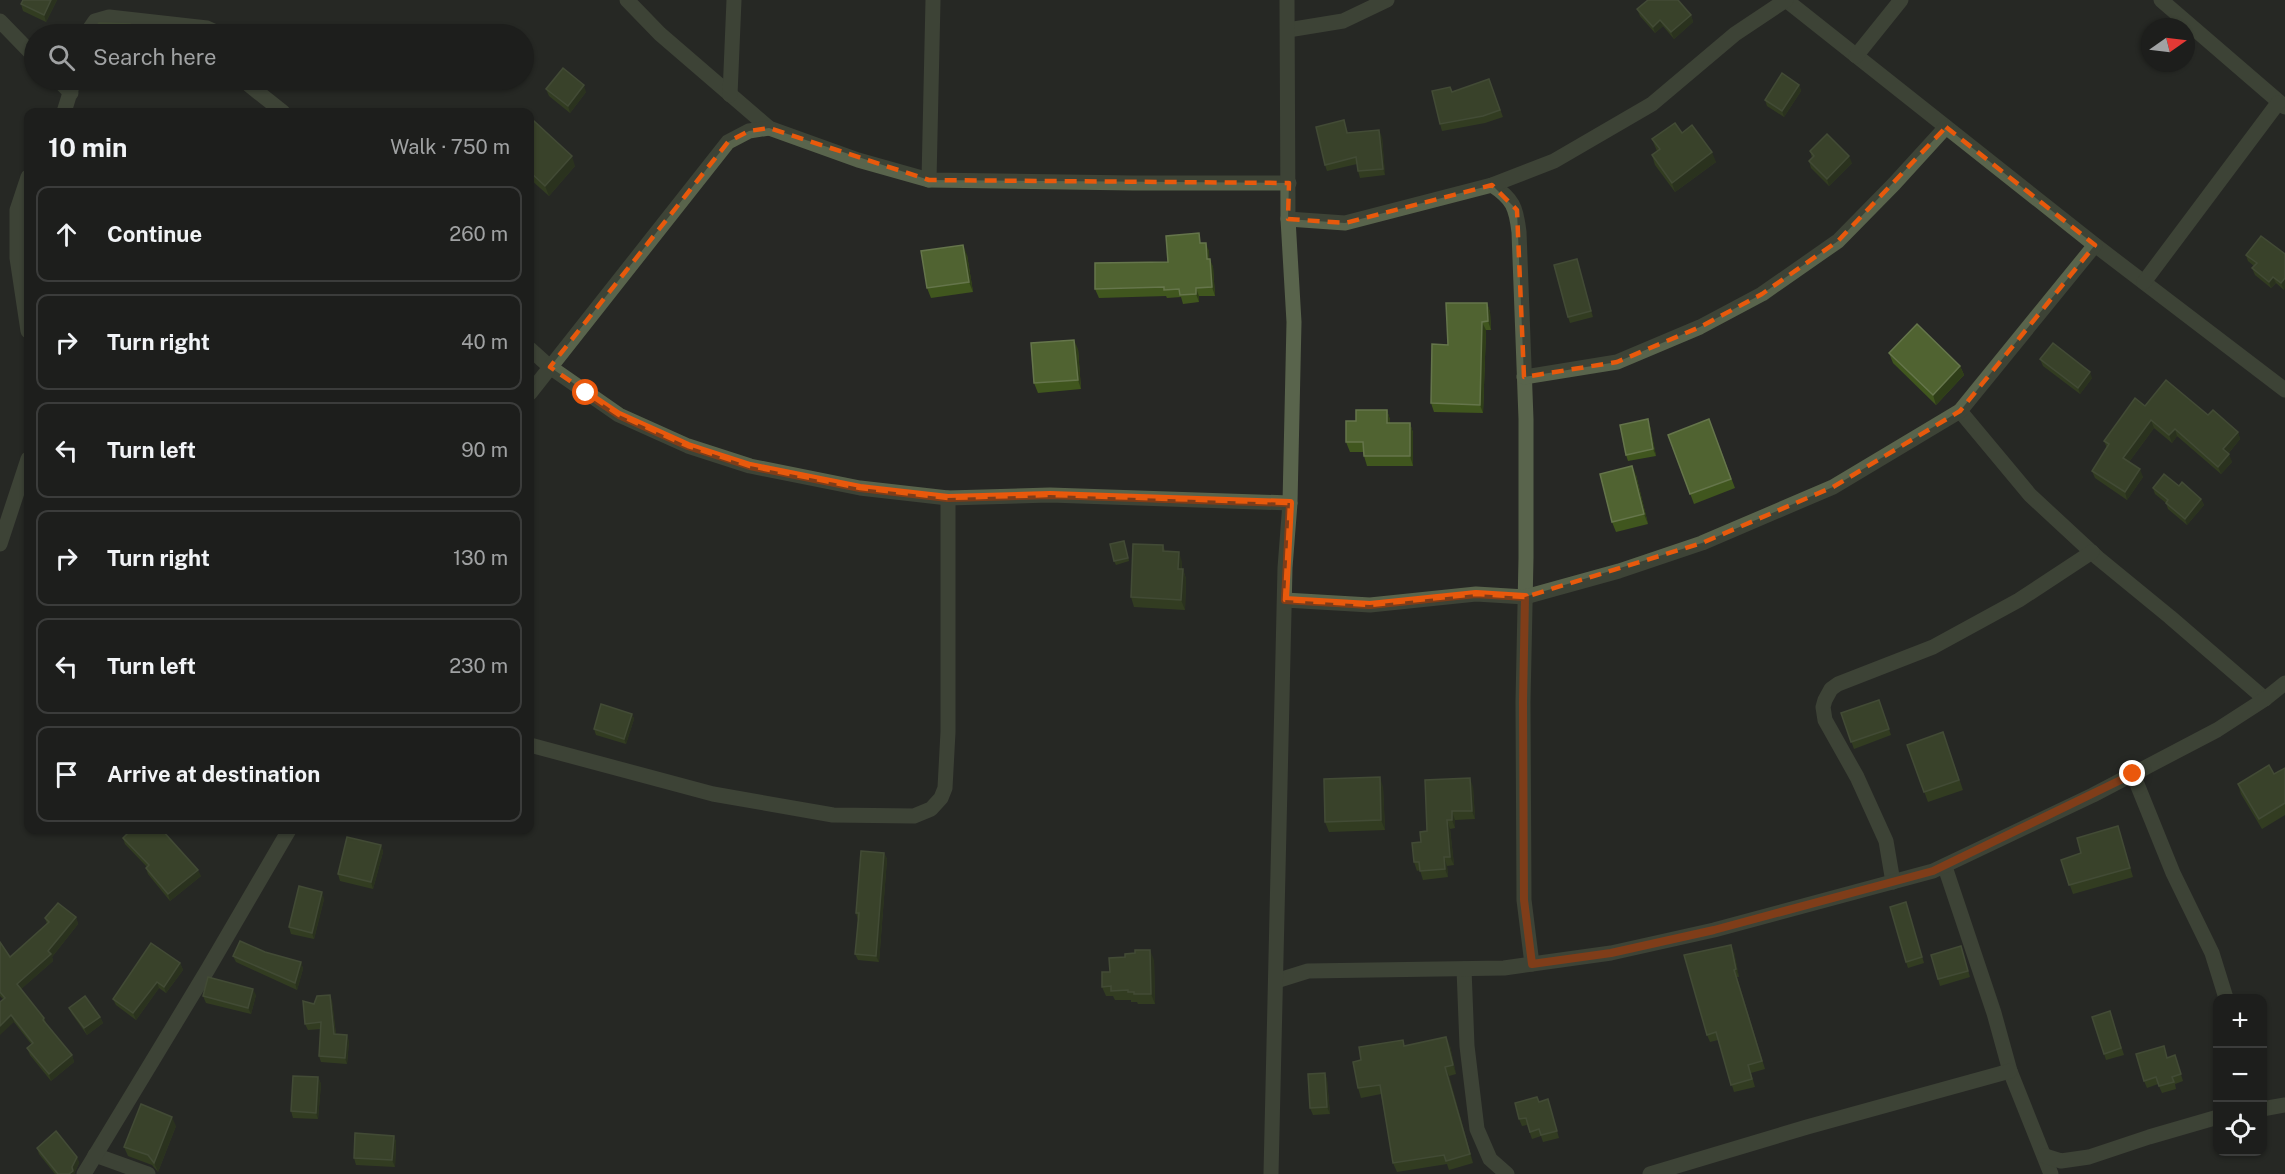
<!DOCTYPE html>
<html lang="en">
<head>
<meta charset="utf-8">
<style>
	body { margin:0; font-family:"Public Sans",sans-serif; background:#2a2b29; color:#f1f3f6 }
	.controls { position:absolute; right:18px; bottom:18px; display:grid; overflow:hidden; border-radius:12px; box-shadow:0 2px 4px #0004 }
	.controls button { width:54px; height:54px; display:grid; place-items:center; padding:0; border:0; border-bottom:2px solid #3b3c3b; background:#1d1e1c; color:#f1f3f6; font:30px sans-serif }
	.compass { position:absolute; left:2141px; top:18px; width:54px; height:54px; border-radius:50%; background:#1d1e1c; box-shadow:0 2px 4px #0004; rotate:76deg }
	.stop { position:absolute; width:18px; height:18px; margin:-14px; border:4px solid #ea580c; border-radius:50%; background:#fff }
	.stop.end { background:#ea580c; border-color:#fff; box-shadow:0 2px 6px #0008 }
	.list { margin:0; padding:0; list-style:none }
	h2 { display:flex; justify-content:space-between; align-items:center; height:78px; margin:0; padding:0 24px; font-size:26px }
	h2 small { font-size:20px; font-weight:400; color:#a0a2a3 }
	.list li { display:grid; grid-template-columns:39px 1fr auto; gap:18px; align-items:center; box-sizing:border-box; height:96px; margin:0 12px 12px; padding:0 12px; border:2px solid #3b3c3b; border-radius:12px }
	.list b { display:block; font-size:22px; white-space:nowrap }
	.list em { font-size:20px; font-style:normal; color:#a0a2a3 }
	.icon { flex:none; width:33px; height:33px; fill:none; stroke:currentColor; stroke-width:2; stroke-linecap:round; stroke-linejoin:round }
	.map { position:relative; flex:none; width:2285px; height:1174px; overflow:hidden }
	.search { position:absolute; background:#1d1e1c; box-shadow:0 2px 4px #0004; left:24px; top:24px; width:510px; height:66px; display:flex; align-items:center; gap:15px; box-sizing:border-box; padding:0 21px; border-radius:33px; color:#a0a2a3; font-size:22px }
	.panel { position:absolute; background:#1d1e1c; box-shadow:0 2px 4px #0004; left:24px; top:108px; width:510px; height:726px; border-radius:12px }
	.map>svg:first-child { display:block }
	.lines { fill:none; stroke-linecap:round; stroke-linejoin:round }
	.minor { stroke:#59644c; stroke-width:15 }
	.wall { fill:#40561e }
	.shaded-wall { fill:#2f3e18 }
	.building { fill:#506331; stroke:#65754b; stroke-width:1.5 }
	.route { stroke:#ea580c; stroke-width:8 }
	.marked { fill:none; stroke:#e8590c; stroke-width:4.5; stroke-dasharray:12 8; stroke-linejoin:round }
</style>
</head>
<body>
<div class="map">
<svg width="2285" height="1174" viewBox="0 0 2285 1174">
	<rect width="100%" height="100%" fill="#272825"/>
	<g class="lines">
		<g class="minor">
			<polyline points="627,0 660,34 769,128 858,160 929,180 1133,183 1289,183"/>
			<polyline points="1786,0 2095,245 2285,390"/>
			<polyline points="2161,0 2285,107"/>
			<polyline points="0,21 34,56"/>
			<polyline points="1288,30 1343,21 1387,0"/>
			<polyline points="86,34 95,21 109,17 207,28 220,34"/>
			<polyline points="1856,56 1901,0"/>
			<polyline points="58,80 71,93"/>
			<polyline points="246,80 249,85 283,112"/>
			<polyline points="730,95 734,0"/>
			<polyline points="64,112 74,80"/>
			<polyline points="28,177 17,210 17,258 28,331"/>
			<polyline points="929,180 933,0"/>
			<path d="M1492,185C1513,199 1516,207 1519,232L1526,419V558L1523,702L1524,900L1532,964"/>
			<polyline points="1288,219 1345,223 1492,185 1554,161 1652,104 1735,34 1786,0"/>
			<polyline points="2144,282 2278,103"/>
			<polyline points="530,349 550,367 619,415 688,446 750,466 860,488 948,498 1050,495 1290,503"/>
			<polyline points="1524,377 1617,362 1700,327 1762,294 1838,241 1894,184 1946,127"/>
			<polyline points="530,393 728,142 749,131 769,128"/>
			<polyline points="1960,411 2030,495 2098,558 2170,617 2265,699"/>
			<polyline points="0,544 28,459"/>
			<polyline points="1285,600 1370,605 1476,594 1525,597 1619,571 1702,543 1833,487 1960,411 2095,245"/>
			<polyline points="530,745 713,794 833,815 914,816 931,809 941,798 945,788 948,732 948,498"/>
			<polyline points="2133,774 2173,873 2212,953 2226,998"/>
			<polyline points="1945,867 1994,1013 2010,1071 2051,1174"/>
			<polyline points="1893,882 1886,841 1857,777 1825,720 1823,707 1825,700 1831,689 1838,684 1933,647 2019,600 2092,552"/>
			<polyline points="1464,969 1467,1046 1477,1129 1490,1159 1507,1174"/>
			<polyline points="1276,981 1308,971 1504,968 1611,953 1714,930 1933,871 2093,795 2217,730 2265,699 2285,683"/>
			<polyline points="2262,1109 2285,1105"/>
			<polyline points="95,1155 148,1174"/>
			<polyline points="2045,1156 2061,1161 2089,1157 2149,1137 2218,1117"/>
			<polyline points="84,1174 208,969 289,830"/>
			<polyline points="1271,1174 1285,568 1290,503 1294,322 1288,219 1287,0"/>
			<polyline points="1650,1174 1807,1127 2010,1071"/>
		</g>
	</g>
	<g class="wall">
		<polygon points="23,0 57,0 46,22 23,11 21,4"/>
		<polygon points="1637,9 1691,15 1693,22 1674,39 1663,26 1655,33 1640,16"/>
		<polygon points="1489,79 1503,117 1485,123 1442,131 1440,124"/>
		<polygon points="1799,85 1801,91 1784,117 1767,106 1765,100"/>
		<polygon points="546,89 586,92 570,113 549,96"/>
		<polygon points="530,126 575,166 549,196 530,179"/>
		<polygon points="1346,127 1348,133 1382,137 1385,175 1360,178 1358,171 1357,164 1327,171 1325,165"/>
		<polygon points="1682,133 1716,162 1675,192 1655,165 1652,155 1657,151 1652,139"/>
		<polygon points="1810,151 1852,163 1829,186 1811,168 1809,161 1812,158"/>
		<polygon points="1202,243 1209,251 1209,259 1213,267 1215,296 1199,296 1199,302 1183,304 1181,297 1167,298 1166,296 1099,298 1095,289 1168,262"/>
		<polygon points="2285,254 2284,290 2276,283 2271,288 2255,275 2252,268 2254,266 2248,261 2246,255"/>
		<polygon points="967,255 973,292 931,298 927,288"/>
		<polygon points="1577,259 1593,317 1570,323 1568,317"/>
		<polygon points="1487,303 1490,312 1491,330 1486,330 1483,413 1434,412 1431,403 1448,345"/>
		<polygon points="1078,349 1081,389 1038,393 1034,383"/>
		<polygon points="1889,353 1960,366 1964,375 1936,405 1893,363"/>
		<polygon points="2040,359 2092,378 2080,394 2043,366"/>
		<polygon points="2145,406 2208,415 2238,432 2240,439 2228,454 2232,462 2221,474 2177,436 2172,443 2154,428 2129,462 2143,477 2127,500 2095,478 2092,471 2107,448 2104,441"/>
		<polygon points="1387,410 1390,420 1390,423 1410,423 1413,433 1413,466 1367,466 1364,456 1364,452 1350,452 1346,442 1356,421"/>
		<polygon points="1709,419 1735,488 1694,504 1668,435"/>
		<polygon points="1650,426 1656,456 1628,461 1626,455"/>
		<polygon points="1636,475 1648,524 1616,532 1612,522"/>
		<polygon points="2179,486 2201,499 2204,505 2187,525 2168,509 2166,503 2155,494 2153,488"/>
		<polygon points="1124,541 1129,561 1116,565 1114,561"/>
		<polygon points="1163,545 1165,551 1182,562 1182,569 1183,569 1186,579 1185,610 1134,607 1131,597"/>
		<polygon points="1879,700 1891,735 1854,749 1841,713"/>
		<polygon points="632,714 634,719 626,744 596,735 594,729"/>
		<polygon points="1943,732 1963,790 1928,802 1907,745"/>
		<polygon points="2285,768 2285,815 2262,829 2241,794 2238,784 2274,774"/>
		<polygon points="1383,787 1385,830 1329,832 1325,822"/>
		<polygon points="1473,787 1475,819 1455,820 1455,828 1450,829 1454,865 1447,866 1448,877 1423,880 1420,870 1417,871 1414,862 1427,831"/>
		<polygon points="2118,826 2133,877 2073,894 2061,860 2081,853"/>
		<polygon points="123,838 201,876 170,901 148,874 146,868 147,867 125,844"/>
		<polygon points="381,845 383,852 373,889 340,881 338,874"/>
		<polygon points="884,853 887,859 879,962 858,960 855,954 858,920 856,913"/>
		<polygon points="324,899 314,939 291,934 289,927"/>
		<polygon points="1906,902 1924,963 1908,968 1906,962"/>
		<polygon points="76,917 78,924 52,957 53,961 21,989 44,1018 47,1025 72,1055 74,1062 51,1081 30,1055 27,1048 32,1045 14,1022 3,999 0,996 0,942 10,957 47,924 45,918"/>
		<polygon points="1961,946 1970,977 1940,986 1938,979"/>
		<polygon points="265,952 301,962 303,969 297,990 236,962 233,956"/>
		<polygon points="1734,952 1739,977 1737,977 1765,1069 1751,1073 1755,1087 1734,1092 1718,1040 1710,1042 1707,1035"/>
		<polygon points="1154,960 1155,1004 1138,1004 1137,1002 1131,1002 1131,1000 1115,1000 1113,996 1106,996 1102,987 1110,972"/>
		<polygon points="180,963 183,970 166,993 159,988 136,1020 116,1005 113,999"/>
		<polygon points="256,995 251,1014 206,1003 203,996"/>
		<polygon points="332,1001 336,1034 349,1041 347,1064 321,1062 319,1056 321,1029 308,1030 305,1024 314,1004"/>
		<polygon points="69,1008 100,1017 103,1023 87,1035 72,1014"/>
		<polygon points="2110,1011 2124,1055 2106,1060 2092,1017"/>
		<polygon points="1405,1046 1450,1046 1456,1074 1449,1076 1473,1163 1449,1170 1447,1164 1397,1172 1393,1163 1381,1094 1361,1098 1358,1088 1361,1060"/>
		<polygon points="2167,1057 2177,1062 2183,1081 2175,1084 2176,1089 2162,1093 2158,1084 2147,1088 2144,1081"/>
		<polygon points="1325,1073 1327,1080 1330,1114 1313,1115 1310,1108"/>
		<polygon points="318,1077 321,1084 318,1119 293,1118 291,1111"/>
		<polygon points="1537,1097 1539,1102 1548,1099 1559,1138 1543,1142 1541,1136 1532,1139 1527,1125 1522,1126 1519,1119"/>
		<polygon points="176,1126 158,1172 152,1165 128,1156 124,1147"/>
		<polygon points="394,1136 396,1142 395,1167 356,1165 354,1158"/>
		<polygon points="37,1148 77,1157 79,1163 74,1174 55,1174 39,1154"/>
	</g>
	<g class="shaded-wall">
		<polygon points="51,0 57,0 46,22 44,15"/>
		<polygon points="1691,15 1693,22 1674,39 1671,32"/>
		<polygon points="1660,20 1663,26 1655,33 1653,27"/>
		<polygon points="130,24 132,31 132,34 129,34"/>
		<polygon points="584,85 586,92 570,113 568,106"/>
		<polygon points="1799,85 1801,91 1784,117 1782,111"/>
		<polygon points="1379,130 1382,137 1385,175 1383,169"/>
		<polygon points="1712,152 1716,162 1675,192 1672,183"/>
		<polygon points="572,156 575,166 549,196 545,186"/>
		<polygon points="1849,156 1852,163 1829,186 1827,179"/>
		<polygon points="1206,243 1209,251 1210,268 1207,259"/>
		<polygon points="963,245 967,255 973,292 969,282"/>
		<polygon points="1210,259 1213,267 1215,296 1212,287"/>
		<polygon points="1577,259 1579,265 1593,317 1591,311"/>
		<polygon points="2273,277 2276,283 2271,288 2269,282"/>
		<polygon points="2285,278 2285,288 2284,290 2281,283"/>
		<polygon points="1196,288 1199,296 1199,302 1196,294"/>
		<polygon points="1487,303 1490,312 1491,330 1488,321"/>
		<polygon points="1482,322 1486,330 1483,413 1480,405"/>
		<polygon points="1074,340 1078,349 1081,389 1078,380"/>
		<polygon points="1960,366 1964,375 1936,405 1933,395"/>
		<polygon points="2090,372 2092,378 2080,394 2078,388"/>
		<polygon points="1387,410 1390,420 1390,433 1387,423"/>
		<polygon points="1648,419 1650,426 1656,456 1653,449"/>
		<polygon points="2151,420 2154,428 2126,466 2123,458"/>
		<polygon points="1410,423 1413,433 1413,466 1410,456"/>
		<polygon points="2175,429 2177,436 2172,443 2169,435"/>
		<polygon points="2238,432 2240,439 2226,456 2223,449"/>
		<polygon points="2229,454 2232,462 2221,474 2218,467"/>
		<polygon points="1632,466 1636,475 1648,524 1644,514"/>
		<polygon points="2140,469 2143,477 2127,500 2125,492"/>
		<polygon points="2201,499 2204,505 2187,525 2185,519"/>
		<polygon points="1179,552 1182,562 1181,579 1178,569"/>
		<polygon points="1183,569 1186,579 1185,610 1181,600"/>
		<polygon points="632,714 634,719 626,744 624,739"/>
		<polygon points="1380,777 1383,787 1385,830 1381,820"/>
		<polygon points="1470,778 1473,787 1475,819 1472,811"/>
		<polygon points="1452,811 1455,820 1455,828 1452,820"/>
		<polygon points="1447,820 1450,829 1454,865 1450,857"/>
		<polygon points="381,845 383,852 373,889 371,882"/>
		<polygon points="884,853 887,859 879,962 876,956"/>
		<polygon points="1444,857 1447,866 1448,877 1445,869"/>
		<polygon points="198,870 201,876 170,901 168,894"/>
		<polygon points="322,892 324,899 314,939 312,933"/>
		<polygon points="76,917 78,924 52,957 53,961 20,990 17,984 48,951"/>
		<polygon points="1731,945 1734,952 1739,977 1736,969"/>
		<polygon points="1150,950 1154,960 1155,1004 1151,994"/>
		<polygon points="301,962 303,969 297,990 295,983"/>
		<polygon points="180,963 183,970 166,993 164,987"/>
		<polygon points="157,982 159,988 136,1020 133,1013"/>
		<polygon points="253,989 256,995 251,1014 248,1008"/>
		<polygon points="330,995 332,1001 336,1040 334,1034"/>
		<polygon points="11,1015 14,1022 0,1035 0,1026"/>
		<polygon points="100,1017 103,1023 87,1035 84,1028"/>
		<polygon points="347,1035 349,1041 347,1064 345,1058"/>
		<polygon points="1446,1037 1450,1046 1456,1074 1453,1065"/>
		<polygon points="72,1055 74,1062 51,1081 49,1074"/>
		<polygon points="1445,1067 1449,1076 1473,1163 1470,1154"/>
		<polygon points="1325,1073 1327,1080 1330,1114 1327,1107"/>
		<polygon points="318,1077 321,1084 318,1119 316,1113"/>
		<polygon points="172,1117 176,1126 158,1172 154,1163"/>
		<polygon points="394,1136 396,1142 395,1167 392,1160"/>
		<polygon points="77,1157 79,1163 74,1174 69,1174"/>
	</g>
	<g class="building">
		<polygon points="23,0 51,0 44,15 21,4"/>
		<polygon points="1648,0 1678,0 1691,15 1671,32 1660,20 1653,27 1637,9"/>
		<polygon points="99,23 130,24 129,34 92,34 92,32"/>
		<polygon points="563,68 584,85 568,106 546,89"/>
		<polygon points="1782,73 1799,85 1782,111 1765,100"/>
		<polygon points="1489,79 1500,110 1483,116 1440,124 1432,91 1450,87 1452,92"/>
		<polygon points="1344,120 1347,133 1379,130 1383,169 1358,171 1356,157 1325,165 1316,127"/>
		<polygon points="534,121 572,156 545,186 530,172 530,126"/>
		<polygon points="1675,123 1682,133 1692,125 1712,152 1672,183 1652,155 1660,149 1652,139"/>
		<polygon points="1827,134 1849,156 1827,179 1809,161 1814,156 1810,151"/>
		<polygon points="1199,233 1200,243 1206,243 1207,259 1210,259 1212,287 1196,288 1196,294 1180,295 1179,289 1164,290 1164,287 1095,289 1095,263 1168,262 1166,236"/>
		<polygon points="2261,236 2285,254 2285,278 2281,283 2273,277 2269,282 2252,268 2257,263 2246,255"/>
		<polygon points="963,245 969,282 927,288 921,251"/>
		<polygon points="1577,259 1591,311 1568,317 1554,265"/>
		<polygon points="1446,303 1487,303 1488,321 1482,322 1480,405 1431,403 1432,344 1448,345"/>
		<polygon points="1917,324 1960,366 1933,395 1889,353"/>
		<polygon points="1074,340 1078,380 1034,383 1031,343"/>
		<polygon points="2053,343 2090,372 2078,388 2040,359"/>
		<polygon points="2166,380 2208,415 2213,410 2238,432 2223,449 2229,454 2218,467 2175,429 2169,435 2151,420 2123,458 2140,469 2125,492 2092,471 2109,444 2104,441 2135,398 2145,406"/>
		<polygon points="1356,410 1387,410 1387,423 1410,423 1410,456 1364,456 1363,442 1346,442 1346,421 1356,421"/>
		<polygon points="1648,419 1653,449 1626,455 1620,425"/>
		<polygon points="1709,419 1731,479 1690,494 1668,435"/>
		<polygon points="1632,466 1644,514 1612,522 1600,474"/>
		<polygon points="2164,474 2179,486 2182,482 2201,499 2185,519 2166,503 2168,500 2153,488"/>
		<polygon points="1124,541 1128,558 1114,561 1110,544"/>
		<polygon points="1133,544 1163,545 1163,551 1179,552 1178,569 1183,569 1181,600 1131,597"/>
		<polygon points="1879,700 1889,729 1851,742 1841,713"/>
		<polygon points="601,704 632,714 624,739 594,729"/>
		<polygon points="1943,732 1959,780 1924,792 1907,745"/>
		<polygon points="2269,765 2274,774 2285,768 2285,803 2259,819 2238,784"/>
		<polygon points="1380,777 1381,820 1325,822 1324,779"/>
		<polygon points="1470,778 1472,811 1452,811 1452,820 1447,820 1450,857 1444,857 1445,869 1420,871 1419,862 1414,862 1412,843 1421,842 1420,832 1427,831 1425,780"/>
		<polygon points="2118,826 2130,868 2069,885 2061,860 2081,853 2077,838"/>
		<polygon points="131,830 162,830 198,870 168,894 146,868 149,865 123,838"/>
		<polygon points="347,837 381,845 371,882 338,874"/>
		<polygon points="861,851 884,853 876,956 855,954 859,913 856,913"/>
		<polygon points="299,886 322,892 312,933 289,927"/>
		<polygon points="1906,902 1922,957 1906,962 1890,907"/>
		<polygon points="58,903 76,917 48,951 51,954 17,984 44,1018 43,1020 72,1055 49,1074 27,1048 33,1043 11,1015 0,1026 0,1002 5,998 0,992 0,942 10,957 49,922 45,918"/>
		<polygon points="240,941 265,952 301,962 295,983 233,956"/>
		<polygon points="151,943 180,963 164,987 157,982 133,1013 113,999"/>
		<polygon points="1731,945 1736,969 1734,970 1762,1061 1748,1065 1752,1079 1731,1085 1716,1032 1707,1035 1684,955"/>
		<polygon points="1961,946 1968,971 1938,979 1931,955"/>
		<polygon points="1135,950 1150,950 1151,994 1134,994 1134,992 1128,992 1128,990 1111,991 1111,986 1102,987 1102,972 1110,972 1109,958 1125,957 1125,954 1135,953"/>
		<polygon points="208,977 253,989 248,1008 203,996"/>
		<polygon points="330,995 334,1034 347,1035 345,1058 319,1056 321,1022 305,1024 303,1001 314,1004 317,996"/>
		<polygon points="85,996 100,1017 84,1028 69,1008"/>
		<polygon points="2110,1011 2121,1048 2104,1054 2092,1017"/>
		<polygon points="1446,1037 1453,1065 1445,1067 1470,1154 1446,1161 1444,1155 1393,1163 1380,1085 1358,1088 1353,1062 1361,1060 1359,1047 1403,1040 1404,1046"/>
		<polygon points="2164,1046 2167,1058 2175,1055 2181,1074 2172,1077 2174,1082 2159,1086 2156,1077 2144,1081 2136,1054"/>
		<polygon points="1325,1073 1327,1107 1310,1108 1308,1074"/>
		<polygon points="293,1076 318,1077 316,1113 291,1111"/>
		<polygon points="1537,1097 1539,1102 1548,1099 1557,1131 1541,1135 1539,1129 1530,1132 1526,1118 1519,1119 1515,1103"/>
		<polygon points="141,1104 172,1117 154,1163 148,1155 124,1147"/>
		<polygon points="56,1131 77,1157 72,1167 73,1171 69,1174 58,1174 37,1148"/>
		<polygon points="355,1133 394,1136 392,1160 354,1158"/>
	</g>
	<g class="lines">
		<polyline class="route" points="586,393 619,415 688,446 750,466 860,488 948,498 1050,495 1290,503 1285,600 1370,605 1476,594 1525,597 1523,702 1524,900 1532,964 1611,953 1714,930 1933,871 2133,774"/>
	</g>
	<path d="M0 0H2285V1174H0ZM1946,127L2095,245L1960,411L1833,487L1702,543L1525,597L1476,594L1370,605L1285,600L1290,503L1050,495L948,498L860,488L750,466L688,446L619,415L550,367L728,142L749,131L769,128L929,180L1289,183L1288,219L1345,223L1492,185L1517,210L1524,377L1617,362L1700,327L1762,294L1838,241Z" fill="#272825" fill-opacity=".55" fill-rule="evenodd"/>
	<path class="marked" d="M1946,127L2095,245L1960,411L1833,487L1702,543L1525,597L1476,594L1370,605L1285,600L1290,503L1050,495L948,498L860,488L750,466L688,446L619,415L550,367L728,142L749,131L769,128L929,180L1289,183L1288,219L1345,223L1492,185L1517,210L1524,377L1617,362L1700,327L1762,294L1838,241Z"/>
</svg>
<div class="controls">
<button>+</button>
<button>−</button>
<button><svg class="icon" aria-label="locate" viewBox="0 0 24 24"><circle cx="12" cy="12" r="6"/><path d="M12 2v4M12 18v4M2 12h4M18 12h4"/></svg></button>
</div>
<svg class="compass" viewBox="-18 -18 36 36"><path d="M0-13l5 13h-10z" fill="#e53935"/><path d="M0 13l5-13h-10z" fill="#a0a2a3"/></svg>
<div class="stop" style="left:586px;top:393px"></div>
<div class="stop end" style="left:2133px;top:774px"></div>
<div class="search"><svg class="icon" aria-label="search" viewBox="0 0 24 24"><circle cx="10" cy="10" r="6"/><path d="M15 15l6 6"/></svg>Search here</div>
<section class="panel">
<h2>10 min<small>Walk · 750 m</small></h2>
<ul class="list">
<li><svg class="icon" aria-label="ahead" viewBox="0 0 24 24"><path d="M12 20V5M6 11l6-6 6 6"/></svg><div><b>Continue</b></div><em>260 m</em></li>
<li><svg class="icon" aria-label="right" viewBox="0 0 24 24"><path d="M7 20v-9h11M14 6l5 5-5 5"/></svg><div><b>Turn right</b></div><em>40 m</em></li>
<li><svg class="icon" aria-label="left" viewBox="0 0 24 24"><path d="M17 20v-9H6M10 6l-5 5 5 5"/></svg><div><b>Turn left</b></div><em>90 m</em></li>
<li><svg class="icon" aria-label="right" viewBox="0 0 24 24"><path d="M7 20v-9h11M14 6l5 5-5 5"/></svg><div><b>Turn right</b></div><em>130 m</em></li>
<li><svg class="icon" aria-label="left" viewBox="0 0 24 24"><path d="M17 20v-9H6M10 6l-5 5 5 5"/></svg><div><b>Turn left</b></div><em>230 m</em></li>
<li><svg class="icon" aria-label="arrive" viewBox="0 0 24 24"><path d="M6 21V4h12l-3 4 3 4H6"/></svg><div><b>Arrive at destination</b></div></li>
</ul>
</section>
</div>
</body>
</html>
